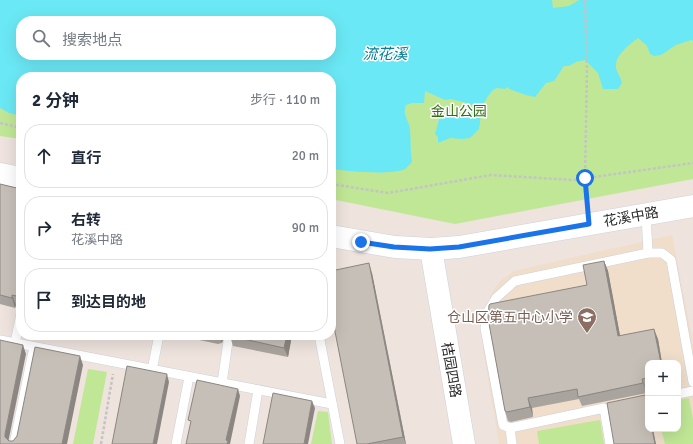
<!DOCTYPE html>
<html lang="zh">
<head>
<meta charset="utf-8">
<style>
	body { margin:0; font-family:Signika,"Noto Sans SC",sans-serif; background:#f6f6f7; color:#1f2937 }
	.controls { position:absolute; right:12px; bottom:12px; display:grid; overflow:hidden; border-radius:8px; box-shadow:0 4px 16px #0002 }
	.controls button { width:36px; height:36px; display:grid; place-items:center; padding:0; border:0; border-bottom:1px solid #e0e1e3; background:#fff; color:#1f2937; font:20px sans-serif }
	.stop { position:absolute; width:12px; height:12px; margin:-9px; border:3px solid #1a73e8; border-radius:50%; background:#fff }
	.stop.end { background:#1a73e8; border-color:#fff; box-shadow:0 1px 4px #0008 }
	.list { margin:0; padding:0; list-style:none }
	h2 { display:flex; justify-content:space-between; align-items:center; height:52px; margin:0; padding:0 16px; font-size:17px }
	h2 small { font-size:13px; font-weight:400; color:#747a83 }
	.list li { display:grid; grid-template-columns:26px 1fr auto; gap:12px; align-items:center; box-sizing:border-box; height:64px; margin:0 8px 8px; padding:0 8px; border:1px solid #e0e1e3; border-radius:16px }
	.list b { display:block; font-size:15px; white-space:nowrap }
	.list p { margin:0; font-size:13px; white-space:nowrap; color:#747a83 }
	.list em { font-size:13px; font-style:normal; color:#747a83 }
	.icon { flex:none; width:22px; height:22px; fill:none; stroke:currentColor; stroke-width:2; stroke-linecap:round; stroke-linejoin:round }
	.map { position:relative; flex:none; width:693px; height:444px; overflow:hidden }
	.search { position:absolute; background:#fff; box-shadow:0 4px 16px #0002; left:16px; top:16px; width:320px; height:44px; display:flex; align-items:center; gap:10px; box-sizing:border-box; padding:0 14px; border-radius:16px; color:#747a83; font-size:15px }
	.panel { position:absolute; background:#fff; box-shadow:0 4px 16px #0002; left:16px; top:72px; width:320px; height:268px; border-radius:16px }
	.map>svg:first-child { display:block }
	.education { fill:#f0decb; fill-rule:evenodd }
	.green { fill:#c0e796; fill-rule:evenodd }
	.water { fill:#6be8f5; fill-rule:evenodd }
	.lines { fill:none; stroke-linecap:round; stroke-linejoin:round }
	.service-casing { stroke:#cbd2dd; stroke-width:10 }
	.tertiary-casing { stroke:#cbd2dd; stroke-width:23 }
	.path { stroke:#c4c4c4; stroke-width:2.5; stroke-dasharray:3 2; stroke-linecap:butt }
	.service { stroke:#fff; stroke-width:9 }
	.tertiary { stroke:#fff; stroke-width:22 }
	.wall { fill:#aaa49e }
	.shaded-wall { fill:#8b8681 }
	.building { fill:#c6bfb8; stroke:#8b8681 }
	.route { stroke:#1a73e8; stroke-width:5 }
	.labels { text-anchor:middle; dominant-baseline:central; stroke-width:3; stroke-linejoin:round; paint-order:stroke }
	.park-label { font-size:14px; fill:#376d17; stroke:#fff }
	.street-label { font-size:14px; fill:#2b2b2b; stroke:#fff }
	.education-label { font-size:14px; fill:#785e54; stroke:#fff; text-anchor:end }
	.water-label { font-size:15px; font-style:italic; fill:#087d94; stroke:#fff }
</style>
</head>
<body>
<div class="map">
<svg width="693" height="444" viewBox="0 0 693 444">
	<rect width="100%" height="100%" fill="#eee3dd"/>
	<path class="education" d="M672,235L693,342V444H499L483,349L482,326L486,308L492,292L501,280L514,271ZM648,363H678V429H648Z"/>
	<g class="green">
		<path d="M0,0H693V179L455,224L331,199V77H21V139L0,136ZM21,21H331V55H21Z"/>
		<polygon points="88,369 107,372 93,444 73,444"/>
		<polygon points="689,398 693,419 693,444 665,444 661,429 678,429 678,400"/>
		<polygon points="318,411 328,412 332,444 311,444"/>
		<polygon points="600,420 604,444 539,444 537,431"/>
	</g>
	<path class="water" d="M0,0H552L553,8L569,6L579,0H693V41L691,40L676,45L661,55L654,56L650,54L647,46L638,38C629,45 614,56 616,68C617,73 621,77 622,83L618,89H603L598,73L585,60L576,62L569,66H564L554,81L546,83L535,97L526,95L509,89L508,87L505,89L497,88L493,90L488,96L481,108L480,123L479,129L470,138L462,139L450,138L438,143V137L435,134L440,116L451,113L462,115L472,108L471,104L451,99L445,100L425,91L424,103H412L406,105C402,115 409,120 410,129C411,140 410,151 412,162C409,165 406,169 403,170C386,175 349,171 331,169V77H21V116L9,113L0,108ZM21,21H331V55H21Z"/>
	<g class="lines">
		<defs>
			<g id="service">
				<polyline points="646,214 648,253"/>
				<polyline points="319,335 340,444"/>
				<polyline points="0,340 332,404"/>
				<polyline points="15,343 21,314"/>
				<polyline points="152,370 159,335"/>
				<polyline points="222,383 229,335"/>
				<polyline points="678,394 693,391"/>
				<polyline points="510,428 503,425 485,328 487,313 496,298 515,281 648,253 662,253 671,260 693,382"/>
				<polyline points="14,444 34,347"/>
				<polyline points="176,444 189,377"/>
				<polyline points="249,444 258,390"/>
				<polyline points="512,444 510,428 604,408 610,444"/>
			</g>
			<g id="tertiary">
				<polyline points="0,174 21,178"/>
				<polyline points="331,236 395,247 431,249 459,247 693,206"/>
				<polyline points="431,249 464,444"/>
			</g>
		</defs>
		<use href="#service" class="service-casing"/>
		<use href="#tertiary" class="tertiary-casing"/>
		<g class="path">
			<polyline points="585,0 587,68 585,178 588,205"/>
			<polyline points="0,123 21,128"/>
			<polyline points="331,184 388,193 491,175 573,180 693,163"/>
			<polyline points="101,444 113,374"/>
		</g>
		<use href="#service" class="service"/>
		<use href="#tertiary" class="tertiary"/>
	</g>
	<g class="wall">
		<polygon points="0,184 21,189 21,306 16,305 15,308 0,304"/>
		<polygon points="604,261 608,271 620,336 658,339 662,363 648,363 648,388 646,389 647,393 582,406 579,399 532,408 533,417 511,422 508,421 505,411 587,285"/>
		<polygon points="372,273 406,444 357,444"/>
		<polygon points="176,335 224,335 222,343 218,344"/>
		<polygon points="292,335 288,357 233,346 230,336"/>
	</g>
	<g class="shaded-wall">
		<polygon points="604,261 608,271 622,346 618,336"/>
		<polygon points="369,263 372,273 406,444 403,437"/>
		<polygon points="12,295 16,305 15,308 12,298"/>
		<polygon points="654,329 658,339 662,363 661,363"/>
		<polygon points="219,335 224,335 222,343"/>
		<polygon points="287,335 292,335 288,357 284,348"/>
		<polygon points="23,345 26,354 8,443 5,437 5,434"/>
		<polygon points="80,356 83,365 67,444 62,444"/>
		<polygon points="167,374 169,382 157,444 153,444"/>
		<polygon points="642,379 646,389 647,393 643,383"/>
		<polygon points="238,389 240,396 230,444 227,444 226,440"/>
		<polygon points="645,395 648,403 648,410"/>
		<polygon points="528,398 532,408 533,417 530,407"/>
		<polygon points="312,401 315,408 308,444 304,444"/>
		<polygon points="652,429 653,429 656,444 655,444"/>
	</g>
	<g class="building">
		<polygon points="0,184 21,189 21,297 12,295 12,298 0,295"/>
		<polygon points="604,261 618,336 654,329 661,363 648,363 648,378 642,379 643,383 578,397 577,389 528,398 530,407 507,412 505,411 488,318 489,305 490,304 587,285 583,265"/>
		<polygon points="369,263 403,437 367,444 357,444 331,311 331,271"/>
		<polygon points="230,335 287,335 284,348 230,336"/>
		<polygon points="0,340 23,345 5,434 5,437 9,441 13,441 17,436 35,347 80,356 62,444 0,444"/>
		<polygon points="127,366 167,374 153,444 112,444"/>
		<polygon points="197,380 238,389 226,440 228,441 227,444 186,444 191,421 188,420"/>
		<polygon points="273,393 312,401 304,444 263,444"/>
		<polygon points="645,395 648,410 648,429 652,429 655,444 614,444 607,403"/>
	</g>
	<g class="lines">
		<polyline class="route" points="361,242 394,247 430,249 459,247 589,224 585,178"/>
	</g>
	<defs>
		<symbol id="school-pin" viewBox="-11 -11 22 30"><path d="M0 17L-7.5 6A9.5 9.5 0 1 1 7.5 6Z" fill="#8d6e63" stroke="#fff"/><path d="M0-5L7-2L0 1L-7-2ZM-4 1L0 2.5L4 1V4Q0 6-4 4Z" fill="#fff"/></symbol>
	</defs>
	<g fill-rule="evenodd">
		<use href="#school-pin" x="576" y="306" width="22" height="30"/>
	</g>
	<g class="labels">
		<g class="park-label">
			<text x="459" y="111">金山公园</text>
		</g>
		<g class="street-label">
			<text transform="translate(631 217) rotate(-10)">花溪中路</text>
			<text transform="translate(451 370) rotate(80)">桔园四路</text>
		</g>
		<g class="education-label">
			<text x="573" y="317">仓山区第五中心小学</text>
		</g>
		<g class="water-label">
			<text x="385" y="54">流花溪</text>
		</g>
	</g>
</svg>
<div class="controls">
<button>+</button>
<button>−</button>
</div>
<div class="stop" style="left:585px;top:178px"></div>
<div class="stop end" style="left:361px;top:242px"></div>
<div class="search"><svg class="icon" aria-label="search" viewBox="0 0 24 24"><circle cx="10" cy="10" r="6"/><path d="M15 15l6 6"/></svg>搜索地点</div>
<section class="panel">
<h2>2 分钟<small>步行 · 110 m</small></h2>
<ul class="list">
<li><svg class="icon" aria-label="ahead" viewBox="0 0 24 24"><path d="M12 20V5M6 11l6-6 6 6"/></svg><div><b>直行</b></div><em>20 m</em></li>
<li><svg class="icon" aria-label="right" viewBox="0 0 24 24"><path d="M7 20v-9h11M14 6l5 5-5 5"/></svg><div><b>右转</b><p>花溪中路</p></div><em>90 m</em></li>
<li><svg class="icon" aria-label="arrive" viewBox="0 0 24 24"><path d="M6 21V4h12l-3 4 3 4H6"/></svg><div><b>到达目的地</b></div></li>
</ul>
</section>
</div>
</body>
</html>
